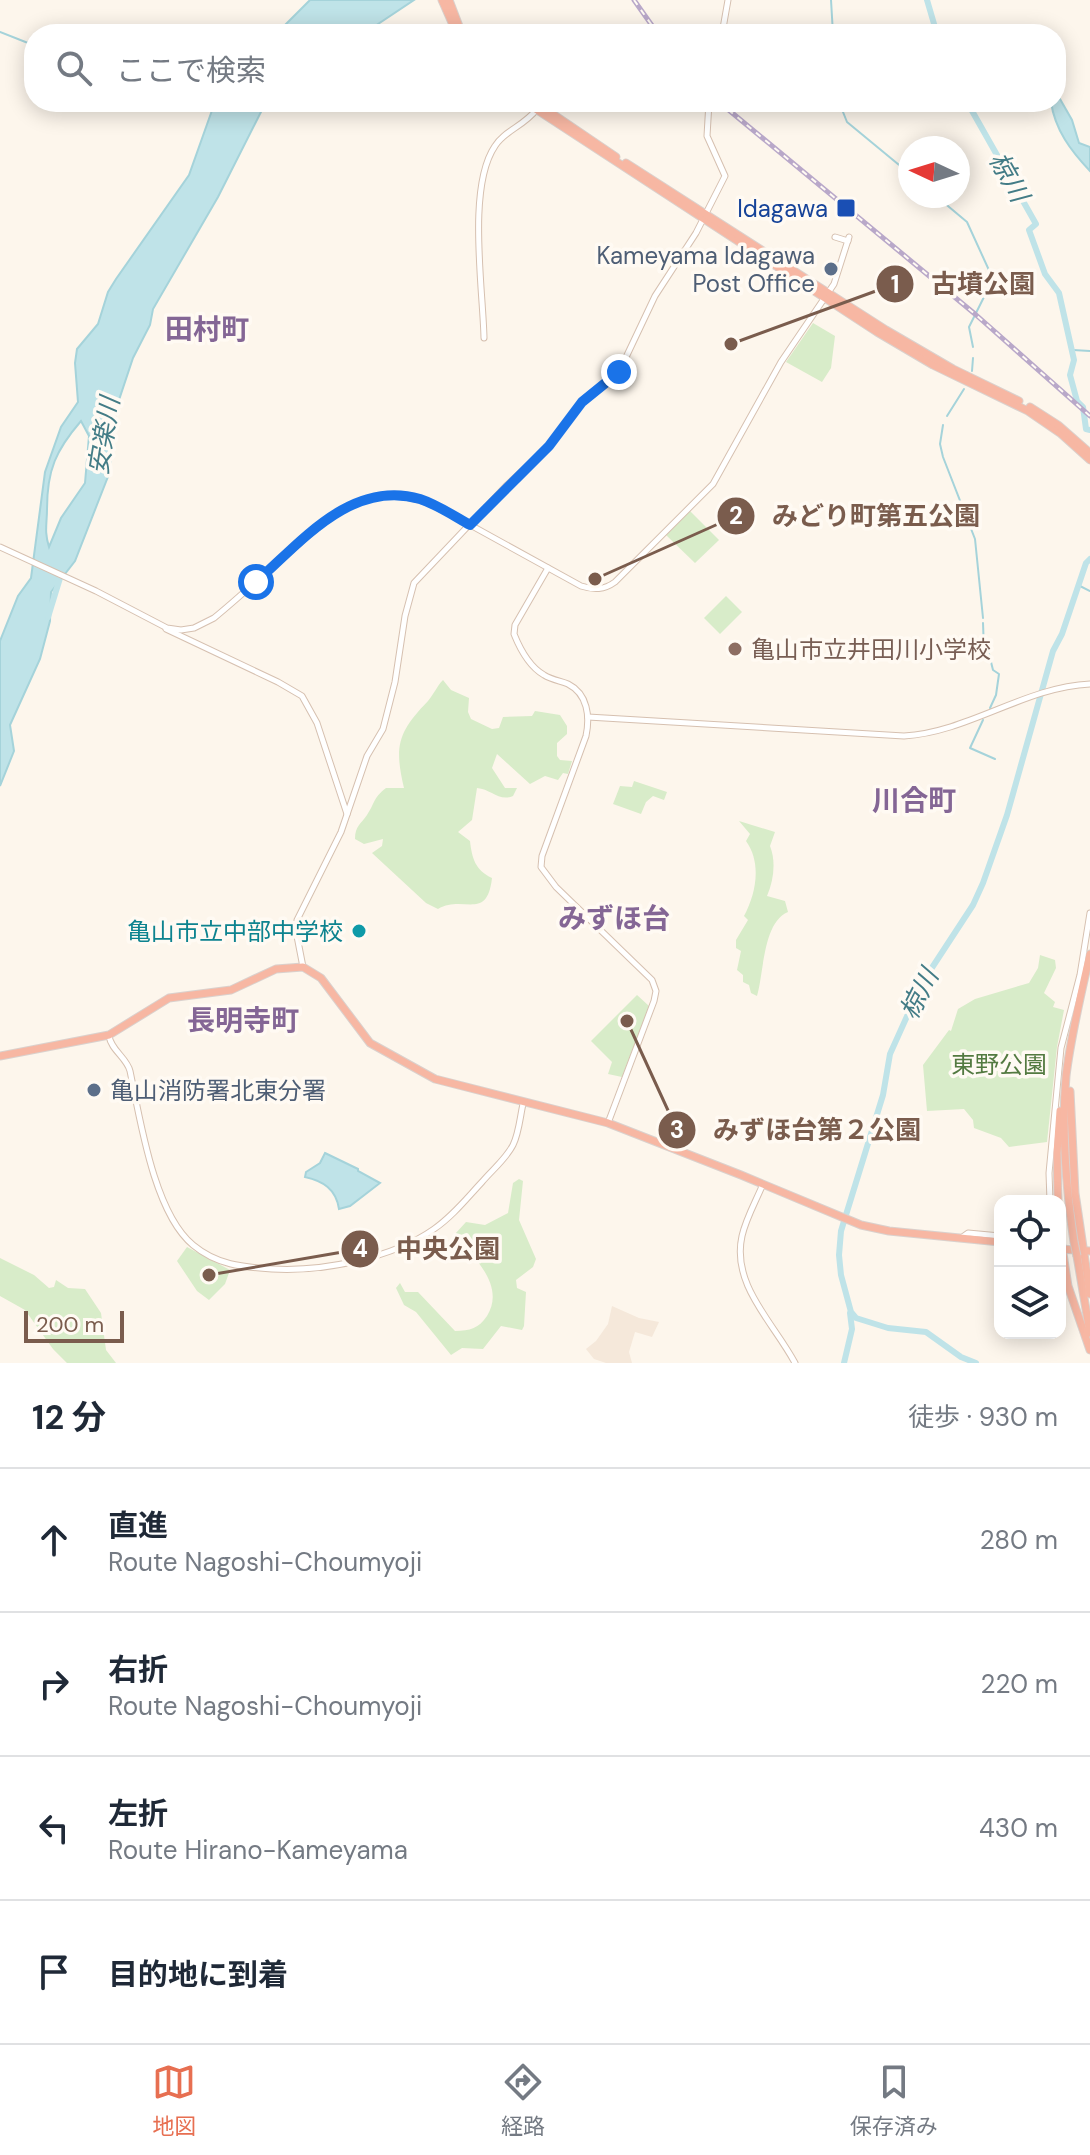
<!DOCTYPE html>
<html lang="ja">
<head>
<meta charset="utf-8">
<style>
	body { margin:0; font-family:"DM Sans","Noto Sans JP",sans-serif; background:#f6f6f7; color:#1f2937 }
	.controls { position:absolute; right:24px; bottom:24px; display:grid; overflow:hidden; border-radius:16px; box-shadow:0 4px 20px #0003 }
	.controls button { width:72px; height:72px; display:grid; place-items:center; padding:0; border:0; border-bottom:2px solid #e0e1e3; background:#fff; color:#1f2937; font:40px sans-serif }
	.compass { position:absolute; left:898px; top:136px; width:72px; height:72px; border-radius:50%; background:#fff; box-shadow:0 4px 20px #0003; rotate:274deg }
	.scale { position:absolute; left:24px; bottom:20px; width:100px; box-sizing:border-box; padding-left:8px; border:4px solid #7a5c4d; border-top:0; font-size:22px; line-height:28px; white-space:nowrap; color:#7a5c4d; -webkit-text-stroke:6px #fffaf3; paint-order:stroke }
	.stop { position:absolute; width:24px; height:24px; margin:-18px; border:6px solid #1a73e8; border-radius:50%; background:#fff }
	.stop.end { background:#1a73e8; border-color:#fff; box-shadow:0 2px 8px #0008 }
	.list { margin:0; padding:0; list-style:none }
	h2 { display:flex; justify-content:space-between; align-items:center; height:104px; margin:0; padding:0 32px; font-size:34px }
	h2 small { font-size:26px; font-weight:400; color:#747a83 }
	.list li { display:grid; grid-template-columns:52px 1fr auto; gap:24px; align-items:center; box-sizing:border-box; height:144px; padding:0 32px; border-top:2px solid #e0e1e3 }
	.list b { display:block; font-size:30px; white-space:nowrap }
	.list p { margin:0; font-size:26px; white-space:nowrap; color:#747a83 }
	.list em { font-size:26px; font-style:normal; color:#747a83 }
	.icon { flex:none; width:44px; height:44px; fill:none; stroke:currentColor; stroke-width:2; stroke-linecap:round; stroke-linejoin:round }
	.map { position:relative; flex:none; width:1090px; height:1363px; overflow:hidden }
	.search { position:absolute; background:#fff; box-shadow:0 4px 20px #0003; left:24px; right:24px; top:24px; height:88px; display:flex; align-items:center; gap:20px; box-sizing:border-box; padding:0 28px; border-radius:32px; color:#747a83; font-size:30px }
	.sheet { height:680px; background:#fff }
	nav { display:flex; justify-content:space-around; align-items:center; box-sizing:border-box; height:112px; border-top:2px solid #e0e1e3; background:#fff; font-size:22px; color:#747a83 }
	nav a { display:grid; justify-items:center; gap:4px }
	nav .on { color:#e76f51 }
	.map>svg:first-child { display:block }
	.residential { fill:#f5e8da }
	.green { fill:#d8ecc9 }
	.water { fill:#bfe3e8; stroke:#a5d3da; stroke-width:2; fill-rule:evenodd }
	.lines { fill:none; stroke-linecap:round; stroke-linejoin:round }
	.stream { stroke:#a5d3da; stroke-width:2 }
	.river { stroke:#bfe3e8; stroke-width:6 }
	.secondary-casing { stroke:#d6c0b0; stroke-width:7 }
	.highway-casing { stroke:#dad1cd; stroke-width:9 }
	.secondary { stroke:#fff; stroke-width:5 }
	.highway { stroke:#f7b7a3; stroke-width:7 }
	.rail-casing { stroke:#b9a8c9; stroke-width:5 }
	.rail { stroke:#fffaf3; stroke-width:2; stroke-dasharray:6; stroke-linecap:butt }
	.highway-bridge-casing { stroke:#dad1cd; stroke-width:9; stroke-linecap:butt }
	.highway-bridge { stroke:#f7b7a3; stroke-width:7 }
	.route { stroke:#1a73e8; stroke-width:10 }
	.transit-dot { fill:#1a4fb4; stroke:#fffaf3; stroke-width:3 }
	.service-dot { fill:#5c6f8a; stroke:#fffaf3; stroke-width:3 }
	.education-dot { fill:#8d6e63; stroke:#fffaf3; stroke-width:3 }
	.culture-dot { fill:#0f9aa8; stroke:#fffaf3; stroke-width:3 }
	.labels { text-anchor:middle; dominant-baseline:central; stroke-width:7; stroke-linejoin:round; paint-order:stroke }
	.transit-label { font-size:24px; fill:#164399; stroke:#fffaf3; text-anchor:end }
	.service-label { font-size:24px; fill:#4e5e75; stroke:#fffaf3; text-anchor:end }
	.education-label { font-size:24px; fill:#785e54; stroke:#fffaf3; text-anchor:start }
	.culture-label { font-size:24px; fill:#0d838f; stroke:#fffaf3; text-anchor:end }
	.park-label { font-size:24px; fill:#537a41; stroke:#fffaf3 }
	.water-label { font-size:26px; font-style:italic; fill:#437c86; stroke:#fffaf3 }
	.quarter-label { font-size:28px; font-weight:bold; fill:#846695; stroke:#fffaf3 }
	.leader { fill:none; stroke:#7a5c4d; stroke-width:3 }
	.callout-dot { fill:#7a5c4d; stroke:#fffaf3; stroke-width:3 }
	.mark-label { font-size:24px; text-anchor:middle; font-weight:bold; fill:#fff }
	.callout-label { font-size:26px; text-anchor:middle; font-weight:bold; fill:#7a5c4d; stroke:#fffaf3; stroke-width:7; stroke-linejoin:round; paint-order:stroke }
</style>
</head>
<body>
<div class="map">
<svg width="1090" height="1363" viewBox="0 0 1090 1363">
	<rect width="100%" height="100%" fill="#fdf6ec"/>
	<polygon class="residential" points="612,1306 639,1318 659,1322 652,1337 635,1332 629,1352 632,1363 606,1363 594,1359 586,1349 596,1341 608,1324"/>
	<g class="green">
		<polygon points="813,323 835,336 831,368 822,382 786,362"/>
		<polygon points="689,510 719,540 695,563 666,535"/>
		<polygon points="726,596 742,612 720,634 704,618"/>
		<path d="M443,680L451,690L469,698L468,712L471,719L492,729L499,728L503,717L532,716L535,711L560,715L567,726V734L557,743V756L560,760L572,761L568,774L563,773L558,780L545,776L530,784L497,754L492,768L505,788H517L513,796C499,802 491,789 477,788L472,820L458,832L470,841C472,858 475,870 492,878C487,922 463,894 438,909L426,903L372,853L382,846L383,839L364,844L355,839C355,826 361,824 367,815C375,803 373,798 386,788H404C394,746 398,732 428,701C434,694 437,686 443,680Z"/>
		<polygon points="634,781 667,792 664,800 653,796 646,802 641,814 613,804 620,786 632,787"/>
		<path d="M739,821L775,832L770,846C776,861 774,880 767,896L785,901L788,912C763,922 764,972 757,996L751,993L749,985L743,982V975L737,970L741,951L736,948V940L748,920L744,916C756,894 762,863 746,841L750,834Z"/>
		<polygon points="1040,955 1055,960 1056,968 1044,993 1055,1002 1053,1007 1064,1010 1057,1047 1047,1142 1009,1147 1001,1138 974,1128 973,1120 964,1109 927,1111 923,1065 949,1030 951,1031 958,1009 975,999 1029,983 1038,968"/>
		<polygon points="637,995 649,1006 622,1077 608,1074 612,1062 591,1041"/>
		<path d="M519,1179L523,1181L519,1220L536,1259L533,1267L516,1280L517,1288L526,1292L524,1326L522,1330L501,1326L483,1349L462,1348L451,1355L416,1312L404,1305L396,1288L400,1283L405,1292H418L455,1331C470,1331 479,1328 487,1316C506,1285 473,1257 455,1234L466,1222L485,1225L508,1213L513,1183Z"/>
		<polygon points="187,1247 230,1270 225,1284 209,1300 197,1291 177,1261"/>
		<polygon points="0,1258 34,1275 49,1288 54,1287 56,1280 68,1288 85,1289 101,1313 106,1350 116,1363 67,1363 53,1349 25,1310 0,1296"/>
	</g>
	<g class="water">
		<polygon points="310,0 414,0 363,34 276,34"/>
		<path d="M1056,92L1072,120L1079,143L1090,147V171C1071,151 1055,130 1051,102H1056Z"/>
		<path d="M215,102H266L218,197L153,309L150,325L133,358L116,409L109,474L75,561L51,592L50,621L40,659L10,725L14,751L0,786V641L18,596L31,578L45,472L61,427L78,402L75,363L77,349L98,324L108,292L116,279L189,175ZM81,421L89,436L85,483L61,518L49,547C44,531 47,524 47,509C47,470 56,450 81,421Z"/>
		<path d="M325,1153L358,1169V1171L380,1183L350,1206L339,1209C336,1189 323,1181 305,1177L306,1172L320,1163Z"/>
	</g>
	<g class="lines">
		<g class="stream">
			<polyline points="831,0 833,34"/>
			<polyline points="0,32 28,43 34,42"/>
			<polyline points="839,102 847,122 910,174"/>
			<polyline points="936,196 967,222 993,279 969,327 973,347"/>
			<polyline points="1073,350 1090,351"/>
			<polyline points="972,371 973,358"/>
			<polyline points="947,416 964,389"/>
			<polyline points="943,425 940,444 943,457 975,539 983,618"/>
			<polyline points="1078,585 1090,591"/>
			<polyline points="983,623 984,650 988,650 993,670 999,674 996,695 990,708"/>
			<polyline points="983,720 970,748 995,759"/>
		</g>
		<g class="river">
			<polyline points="927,0 937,34"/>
			<polyline points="967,102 1036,224 1029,230 1045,274 1059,293 1074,360 1070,375 1077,401 1083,407 1086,429 1090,430"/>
			<polyline points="48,617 60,578"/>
			<polyline points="844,1363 852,1329 850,1313"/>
			<polyline points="976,1363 961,1357 926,1332 888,1328 856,1318 851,1312 841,1275 839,1255 841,1231 883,1095 890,1054 922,983 973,905 983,883 1007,815 1053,651 1062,634 1086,563 1090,559"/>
		</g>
		<defs>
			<g id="secondary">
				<polyline points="722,34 728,0"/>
				<polyline points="835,237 848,241"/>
				<path d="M484,338C483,289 467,187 495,146C504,131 524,126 537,109"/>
				<path d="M0,547L96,591L167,628L181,630L194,628L214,618C241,596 266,572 293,549C338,509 371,480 434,505L581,586C594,590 604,590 615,582L713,484L781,362L834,284L849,237"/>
				<path d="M548,568L515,625L514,634C520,649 530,667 544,675C552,680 561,681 568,684C588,694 590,717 586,736L542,856L541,867L556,887L652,980L656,991L654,1001L608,1123"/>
				<polyline points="166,629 278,682 302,696 317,723 347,814"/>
				<path d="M588,717L904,736C969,732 1025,687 1090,684"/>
				<polyline points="303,967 296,931 297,920 341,832 367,756 383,729 395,682 405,616 414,583 507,485 549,446 582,402 619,372 655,296 696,233 725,176 707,136 709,102"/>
				<path d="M109,1036C111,1050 127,1058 130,1071C140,1119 154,1213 193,1245C217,1265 242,1267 272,1269C322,1272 393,1258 434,1229C453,1216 467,1198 482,1182C492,1170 506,1159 513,1145C519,1133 520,1117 523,1104"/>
				<path d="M763,1184C756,1201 746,1218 742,1236C731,1285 774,1323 795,1363"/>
				<polyline points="1050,1201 1049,1173 1061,1048 1080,975 1090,913"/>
				<polyline points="961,1238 968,1233 1000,1236"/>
			</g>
			<g id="highway">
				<polyline points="442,0 457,34"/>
				<polyline points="449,0 462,34"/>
				<polyline points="525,102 877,332 933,365 1028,411 1060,433 1090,460"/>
				<polyline points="535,102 616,157"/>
				<polyline points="626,163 886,330 953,369 1019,401"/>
				<polyline points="1030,407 1058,425 1090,453"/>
				<polyline points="0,1056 109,1035 169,998 231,990 276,969 303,967 321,978 370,1043 435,1079 608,1123 741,1175 861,1225 889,1231 1000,1242"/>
				<polyline points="1070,1091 1075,1193 1090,1294"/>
				<polyline points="1058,1201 1057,1153 1060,1111"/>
				<polyline points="1060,1234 1068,1286 1090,1350"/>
				<path d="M1074,1242C1066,1187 1061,1132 1066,1076C1071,1035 1081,994 1090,954"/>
				<polyline points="1060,1249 1090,1251"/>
				<polyline points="1077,1256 1090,1333"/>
			</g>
		</defs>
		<use href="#secondary" class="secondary-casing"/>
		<use href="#highway" class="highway-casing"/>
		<use href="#secondary" class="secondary"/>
		<use href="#highway" class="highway"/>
		<defs>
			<g id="rail">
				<polyline points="634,0 658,34"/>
				<polyline points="719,102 975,314 1090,416"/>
			</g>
		</defs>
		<use href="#rail" class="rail-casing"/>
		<use href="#rail" class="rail"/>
		<defs>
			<polyline id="highway-bridge" points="1074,1242 1077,1256"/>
		</defs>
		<use href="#highway-bridge" class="highway-bridge-casing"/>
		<use href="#highway-bridge" class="highway-bridge"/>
	</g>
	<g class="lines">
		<path class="route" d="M256,582C302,541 352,479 420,499C438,505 454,516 470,525L549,446L582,402L619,372"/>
	</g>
	<rect class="transit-dot" x="836" y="198" width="20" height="20" rx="4"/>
	<g class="service-dot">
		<circle cx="831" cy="269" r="8"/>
		<circle cx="94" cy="1090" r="8"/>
	</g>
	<circle class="education-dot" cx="735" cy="649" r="8"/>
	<circle class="culture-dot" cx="359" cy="931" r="8"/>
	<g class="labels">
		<g class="transit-label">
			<text x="828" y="208">Idagawa</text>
		</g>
		<g class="service-label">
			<text x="815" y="255">Kameyama Idagawa<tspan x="815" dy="28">Post Office</tspan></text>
			<text x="110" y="1090" text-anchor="start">亀山消防署北東分署</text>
		</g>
		<g class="education-label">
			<text x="751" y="649">亀山市立井田川小学校</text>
		</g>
		<g class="culture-label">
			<text x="343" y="931">亀山市立中部中学校</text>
		</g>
		<g class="park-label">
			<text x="999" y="1064">東野公園</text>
		</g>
		<g class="water-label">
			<text transform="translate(1009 177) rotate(61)">椋川</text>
			<text transform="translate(104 436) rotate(-81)">安楽川</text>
			<text transform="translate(919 994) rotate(-63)">椋川</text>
		</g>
		<g class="quarter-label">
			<text x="207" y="329">田村町</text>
			<text x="914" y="800">川合町</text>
			<text x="614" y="918">みずほ台</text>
			<text x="243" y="1020">長明寺町</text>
		</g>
	</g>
	<path class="leader" d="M731 344L895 284M595 579L736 516M627 1021L677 1130M209 1275L360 1249"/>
	<g class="callout-dot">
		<circle cx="731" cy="344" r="8"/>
		<circle cx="595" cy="579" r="8"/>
		<circle cx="627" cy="1021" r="8"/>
		<circle cx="209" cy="1275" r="8"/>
		<circle cx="895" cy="284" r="20"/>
		<circle cx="736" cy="516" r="20"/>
		<circle cx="677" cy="1130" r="20"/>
		<circle cx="360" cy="1249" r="20"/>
	</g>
	<g class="mark-label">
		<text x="895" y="293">1</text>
		<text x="736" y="524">2</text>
		<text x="677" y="1138">3</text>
		<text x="360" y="1257">4</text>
	</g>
	<g class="callout-label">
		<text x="983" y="293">古墳公園</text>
		<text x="876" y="525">みどり町第五公園</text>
		<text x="817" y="1139">みずほ台第２公園</text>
		<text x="448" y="1258">中央公園</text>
	</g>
</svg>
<div class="controls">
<button><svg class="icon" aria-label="locate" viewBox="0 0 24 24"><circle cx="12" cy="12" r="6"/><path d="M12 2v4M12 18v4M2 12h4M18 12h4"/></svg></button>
<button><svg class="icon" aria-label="layers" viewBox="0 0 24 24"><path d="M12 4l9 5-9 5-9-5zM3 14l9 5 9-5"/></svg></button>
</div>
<svg class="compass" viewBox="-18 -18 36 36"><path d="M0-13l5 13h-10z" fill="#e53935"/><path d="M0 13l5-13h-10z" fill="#747a83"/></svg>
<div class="scale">200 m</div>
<div class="stop" style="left:256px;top:582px"></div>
<div class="stop end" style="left:619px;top:372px"></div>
<div class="search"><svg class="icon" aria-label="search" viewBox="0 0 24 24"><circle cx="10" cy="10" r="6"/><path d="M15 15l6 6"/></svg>ここで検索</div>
</div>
<section class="sheet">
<h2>12 分<small>徒歩 · 930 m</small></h2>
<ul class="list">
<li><svg class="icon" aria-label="ahead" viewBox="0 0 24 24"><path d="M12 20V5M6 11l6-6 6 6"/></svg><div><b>直進</b><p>Route Nagoshi-Choumyoji</p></div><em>280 m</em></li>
<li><svg class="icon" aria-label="right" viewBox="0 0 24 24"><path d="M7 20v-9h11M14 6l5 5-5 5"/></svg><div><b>右折</b><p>Route Nagoshi-Choumyoji</p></div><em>220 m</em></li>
<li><svg class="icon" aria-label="left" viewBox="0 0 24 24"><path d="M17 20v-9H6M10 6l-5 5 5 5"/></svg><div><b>左折</b><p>Route Hirano-Kameyama</p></div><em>430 m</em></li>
<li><svg class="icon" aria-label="arrive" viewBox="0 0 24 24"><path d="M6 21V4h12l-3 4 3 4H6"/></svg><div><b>目的地に到着</b></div></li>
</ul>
</section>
<nav>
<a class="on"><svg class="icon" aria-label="map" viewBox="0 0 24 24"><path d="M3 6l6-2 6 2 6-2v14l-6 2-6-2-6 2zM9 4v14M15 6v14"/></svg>地図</a>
<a><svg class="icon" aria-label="directions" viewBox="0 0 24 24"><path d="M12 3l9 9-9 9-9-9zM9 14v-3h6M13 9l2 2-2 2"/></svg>経路</a>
<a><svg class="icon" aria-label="saved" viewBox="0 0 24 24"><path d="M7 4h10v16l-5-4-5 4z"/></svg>保存済み</a>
</nav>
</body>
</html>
